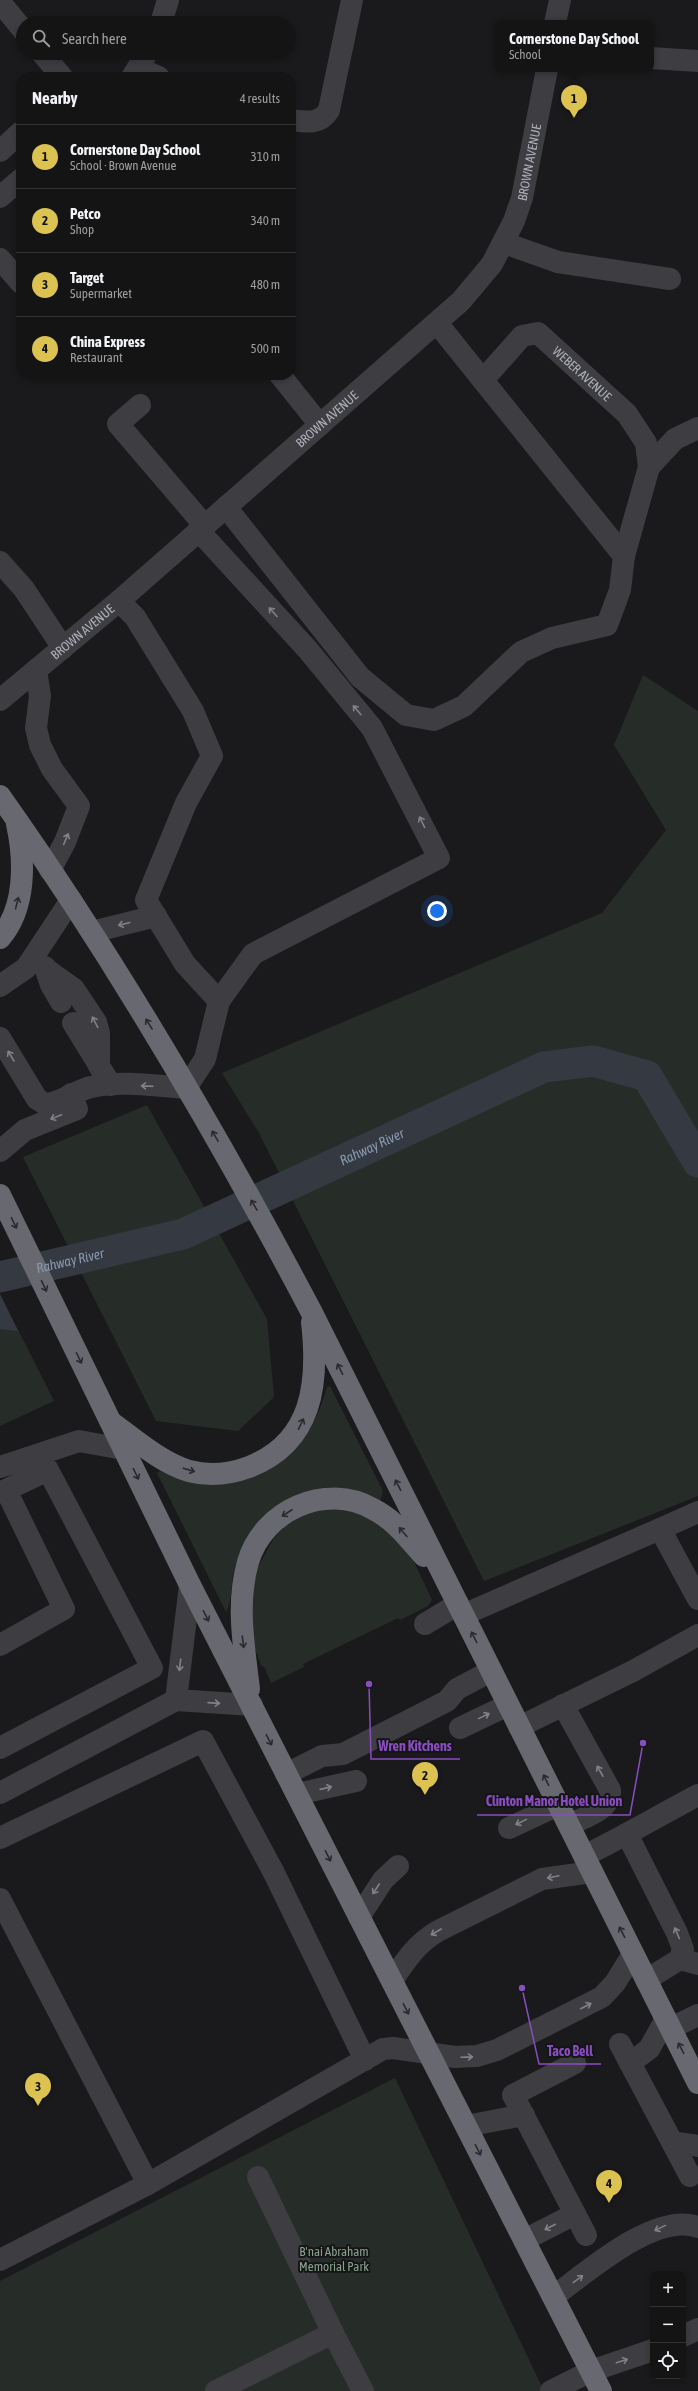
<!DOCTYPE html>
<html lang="en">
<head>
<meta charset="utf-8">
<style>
	body { margin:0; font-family:"Asap Condensed",sans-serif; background:#212122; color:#f1f3f6 }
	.controls { position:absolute; right:12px; bottom:12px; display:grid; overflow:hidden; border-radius:8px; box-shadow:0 2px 6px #0003 }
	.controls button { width:36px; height:36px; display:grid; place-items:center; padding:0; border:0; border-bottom:1px solid #333334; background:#141415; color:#f1f3f6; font:20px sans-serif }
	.you { position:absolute; left:437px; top:911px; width:14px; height:14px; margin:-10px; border:3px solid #fff; border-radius:50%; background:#1a73e8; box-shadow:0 0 0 6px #1a73e833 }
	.badge { display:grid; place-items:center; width:26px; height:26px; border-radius:50%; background:#dcc251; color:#111; font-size:13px; font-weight:700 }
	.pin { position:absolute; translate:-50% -33px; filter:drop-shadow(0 1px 2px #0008) }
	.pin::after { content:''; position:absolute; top:21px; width:14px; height:12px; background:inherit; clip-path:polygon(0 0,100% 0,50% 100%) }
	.popup { position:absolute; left:494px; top:20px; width:160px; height:52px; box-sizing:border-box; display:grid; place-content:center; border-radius:8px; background:#141415; filter:drop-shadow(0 1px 3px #0005); font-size:13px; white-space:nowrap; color:#9d9ea0 }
	.popup b { font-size:15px; color:#f1f3f6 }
	.popup::after { content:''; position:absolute; left:50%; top:100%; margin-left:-8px; border:8px solid transparent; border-top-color:#141415 }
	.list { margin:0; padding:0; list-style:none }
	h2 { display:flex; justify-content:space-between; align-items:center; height:52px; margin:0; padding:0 16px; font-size:17px }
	h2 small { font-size:13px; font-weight:400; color:#9d9ea0 }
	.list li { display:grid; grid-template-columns:26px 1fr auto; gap:12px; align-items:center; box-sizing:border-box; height:64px; padding:0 16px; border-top:1px solid #333334 }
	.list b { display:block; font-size:15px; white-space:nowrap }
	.list p { margin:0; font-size:13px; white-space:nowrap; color:#9d9ea0 }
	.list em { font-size:13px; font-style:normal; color:#9d9ea0 }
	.icon { flex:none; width:22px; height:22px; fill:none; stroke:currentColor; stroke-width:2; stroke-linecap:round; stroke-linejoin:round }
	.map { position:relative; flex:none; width:698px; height:2391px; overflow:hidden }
	.search { position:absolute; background:#141415; box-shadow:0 2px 6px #0003; left:16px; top:16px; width:280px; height:44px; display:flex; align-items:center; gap:10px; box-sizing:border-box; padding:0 14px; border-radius:22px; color:#9d9ea0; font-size:15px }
	.panel { position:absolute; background:#141415; box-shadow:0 2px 6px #0003; left:16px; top:72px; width:280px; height:308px; border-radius:16px }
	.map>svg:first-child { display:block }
	.green { fill:#262d28 }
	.water { fill:#353a42 }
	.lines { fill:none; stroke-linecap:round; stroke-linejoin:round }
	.river { stroke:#353a42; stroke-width:31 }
	.minor { stroke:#3d3d42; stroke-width:22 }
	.highway { stroke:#686970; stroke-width:22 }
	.oneway { stroke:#818289 }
	.oneway2 { stroke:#2a2a2d }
	.labels { text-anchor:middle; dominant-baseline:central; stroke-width:4; stroke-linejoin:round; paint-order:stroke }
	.street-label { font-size:13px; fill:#aeb0b9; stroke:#151517 }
	.park-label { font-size:13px; fill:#88a28d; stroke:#151517 }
	.water-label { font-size:14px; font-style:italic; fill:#8a98b0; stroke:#151517 }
	.leader { fill:none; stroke:#884dbe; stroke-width:1.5 }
	.callout-dot { fill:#884dbe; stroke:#151517; stroke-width:1.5 }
	.callout-label { font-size:14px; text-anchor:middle; font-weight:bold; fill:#884dbe; stroke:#151517; stroke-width:4; stroke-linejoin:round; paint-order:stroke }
</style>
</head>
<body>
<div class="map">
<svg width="698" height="2391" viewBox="0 0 698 2391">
	<rect width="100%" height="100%" fill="#1a1a1c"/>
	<g class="green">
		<polygon points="643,675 698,711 698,1496 484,1581 259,1133 222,1073 602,913 666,830 614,745"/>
		<polygon points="147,1105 267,1319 274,1397 238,1431 156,1421 23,1157"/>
		<polygon points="0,1294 54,1401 0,1426"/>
		<path d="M330,1386L383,1491L380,1502C317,1464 258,1505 235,1567C230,1581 233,1601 226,1612L157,1473L160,1471L187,1481L255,1476C297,1459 315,1429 327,1387Z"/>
		<polygon points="341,1508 374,1518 407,1547 432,1600 428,1606 400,1620 398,1618 303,1664 304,1667 271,1683 265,1668 261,1665 255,1649 248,1608 258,1567 274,1538 285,1526 308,1512"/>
		<polygon points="395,2078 544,2391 0,2391 0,2281"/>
	</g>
	<polygon class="water" points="0,1294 18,1331 0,1329"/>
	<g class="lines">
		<path class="river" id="s1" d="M0,1277L183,1234L544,1067L593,1061L647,1076L698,1162"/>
		<g class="minor">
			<polyline points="0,2 23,30"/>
			<polyline points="161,23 168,0"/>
			<polyline points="555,23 560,0"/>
			<polyline points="42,53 62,77"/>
			<polyline points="651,58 698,61"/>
			<polyline points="138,68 159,77"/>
			<polyline points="132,77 147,53"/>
			<path d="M291,120C306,122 320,125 329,110L352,0"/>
			<polyline points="0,151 21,132"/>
			<polyline points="0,197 21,179"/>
			<polyline points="504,243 558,262 670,279"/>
			<polyline points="0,259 21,283"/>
			<polyline points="280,375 320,425"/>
			<path id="s2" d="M483,380L522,336L538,333L627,414L646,443L649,467L624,556"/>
			<polyline points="140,405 118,424 205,526"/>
			<polyline points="649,467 675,439 698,428"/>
			<polyline points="226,507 360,677 406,715 434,720 464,706 521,652 552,638 607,625 620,590 624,556 437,323"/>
			<polyline points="199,531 308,650 372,728 439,858 253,954 219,1001"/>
			<polyline points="0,562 24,589 63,648"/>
			<polyline points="36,670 40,696 36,728 40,745 52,769 79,806 65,842 50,870"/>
			<path id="s3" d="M0,700L119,601L461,301L492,264L514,221L522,198L547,69"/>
			<polyline points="92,932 156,916"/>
			<polyline points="45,967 51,985 61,1002"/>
			<polyline points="46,969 74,989 96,1022 99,1033 99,1066 111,1085"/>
			<polyline points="0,986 26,968 71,900"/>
			<polyline points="73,1023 99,1065"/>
			<path d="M0,1038L37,1099L45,1104C61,1103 75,1091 91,1087C121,1080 156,1086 186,1088L205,1059L219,1001L185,964L146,900L186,803L212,756L193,711L135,617L119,601"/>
			<polyline points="0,1151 25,1130 77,1109 71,1094"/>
			<polyline points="0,1467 79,1441 123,1449"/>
			<polyline points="660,1529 698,1512"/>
			<polyline points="463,1615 660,1529 698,1599"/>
			<polyline points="425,1624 458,1604"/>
			<polyline points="0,1645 64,1609 6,1490 48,1470 152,1668 0,1748"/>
			<polyline points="176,1700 190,1585"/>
			<path d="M563,1705L610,1790C612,1810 584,1817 569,1825"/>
			<polyline points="519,1727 633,1671 698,1635"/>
			<polyline points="460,1728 508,1705"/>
			<polyline points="286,1774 322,1756 343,1754 447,1701 457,1689 491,1671"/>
			<polyline points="0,1793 176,1700 252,1705"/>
			<polyline points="297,1794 356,1781"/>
			<polyline points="509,1828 558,1805"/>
			<polyline points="627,1834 677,1933 683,1949 680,1959 646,1980"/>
			<polyline points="0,1838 203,1741 274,1873 365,2060"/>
			<path d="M584,1856C623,1837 660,1815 698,1795"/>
			<polyline points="0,1899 148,2184"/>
			<polyline points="359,1917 383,1880 398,1866"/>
			<polyline points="680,1959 698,1964"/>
			<path d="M392,1981C405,1961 417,1943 438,1931L542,1879L592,1872"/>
			<polyline points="671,2028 698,2015"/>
			<polyline points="620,2044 690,2176"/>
			<polyline points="575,2063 513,2095 586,2235"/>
			<polyline points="630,2063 649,2049 666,2019"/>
			<polyline points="466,2126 524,2115"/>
			<polyline points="672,2142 698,2146"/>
			<polyline points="258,2177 333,2333"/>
			<polyline points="524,2240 575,2214"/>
			<polyline points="0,2260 148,2184 383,2049 393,2048 455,2057 477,2056 497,2050 602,1997 615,1983 633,1954"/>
			<path d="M553,2297C586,2273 655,2211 698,2227"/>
			<polyline points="683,2336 698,2329"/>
			<polyline points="216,2391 333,2333 363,2391"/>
			<polyline points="551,2391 591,2371 653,2350"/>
		</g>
		<g class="highway">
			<path d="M0,796C116,960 217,1133 311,1311L698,2083"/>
			<path d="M0,938C26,908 25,861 17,824"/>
			<polyline points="0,1195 190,1585 601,2391"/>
			<path d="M112,1423C136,1440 160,1462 189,1471C208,1476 230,1474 249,1467C313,1442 319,1383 312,1322"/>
			<path d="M249,1689C244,1646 236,1604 248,1562C263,1510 326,1482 373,1509C395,1520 408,1538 424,1556"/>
		</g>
	</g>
	<defs><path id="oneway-shaft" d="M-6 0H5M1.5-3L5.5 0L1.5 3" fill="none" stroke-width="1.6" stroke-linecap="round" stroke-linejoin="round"/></defs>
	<g class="oneway">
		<use href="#oneway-shaft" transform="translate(273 612) rotate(-132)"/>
		<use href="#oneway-shaft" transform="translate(357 710) rotate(-130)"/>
		<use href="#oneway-shaft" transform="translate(422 822) rotate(-116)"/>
		<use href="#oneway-shaft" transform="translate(66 839) rotate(-67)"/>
		<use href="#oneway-shaft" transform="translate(124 924) rotate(166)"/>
		<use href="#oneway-shaft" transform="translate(95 1022) rotate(-117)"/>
		<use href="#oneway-shaft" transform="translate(11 1056) rotate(-121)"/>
		<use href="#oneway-shaft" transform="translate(147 1086) rotate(-178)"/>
		<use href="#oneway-shaft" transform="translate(56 1117) rotate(158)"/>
		<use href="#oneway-shaft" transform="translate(180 1665) rotate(97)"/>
		<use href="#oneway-shaft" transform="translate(214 1703) rotate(4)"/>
		<use href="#oneway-shaft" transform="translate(484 1716) rotate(-26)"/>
		<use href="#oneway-shaft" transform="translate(600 1771) rotate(-119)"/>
		<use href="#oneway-shaft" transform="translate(326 1788) rotate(-13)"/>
		<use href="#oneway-shaft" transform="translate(521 1822) rotate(154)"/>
		<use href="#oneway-shaft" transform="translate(553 1877) rotate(168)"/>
		<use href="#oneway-shaft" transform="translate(376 1889) rotate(123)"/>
		<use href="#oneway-shaft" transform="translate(436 1932) rotate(150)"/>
		<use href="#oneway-shaft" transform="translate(677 1933) rotate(-113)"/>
		<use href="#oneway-shaft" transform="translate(586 2006) rotate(-27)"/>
		<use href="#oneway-shaft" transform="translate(467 2057) rotate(-2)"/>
		<use href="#oneway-shaft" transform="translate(550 2227) rotate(153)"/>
		<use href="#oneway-shaft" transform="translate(660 2228) rotate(154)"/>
		<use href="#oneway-shaft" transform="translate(578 2279) rotate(-36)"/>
		<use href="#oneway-shaft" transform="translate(622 2361) rotate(-18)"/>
	</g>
	<g class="oneway2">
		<use href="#oneway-shaft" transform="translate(17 903) rotate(-76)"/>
		<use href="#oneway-shaft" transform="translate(149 1024) rotate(-122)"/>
		<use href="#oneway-shaft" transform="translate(215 1136) rotate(-120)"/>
		<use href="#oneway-shaft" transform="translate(254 1205) rotate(-120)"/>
		<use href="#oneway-shaft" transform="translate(14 1223) rotate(64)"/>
		<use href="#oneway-shaft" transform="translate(44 1286) rotate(65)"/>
		<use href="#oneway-shaft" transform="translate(79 1358) rotate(64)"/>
		<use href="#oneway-shaft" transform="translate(340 1369) rotate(-117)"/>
		<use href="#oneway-shaft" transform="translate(301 1424) rotate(-64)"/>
		<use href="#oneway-shaft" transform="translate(189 1470) rotate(16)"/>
		<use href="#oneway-shaft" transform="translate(136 1474) rotate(64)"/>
		<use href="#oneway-shaft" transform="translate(398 1485) rotate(-117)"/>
		<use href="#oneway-shaft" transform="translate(287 1513) rotate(147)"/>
		<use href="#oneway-shaft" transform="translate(403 1532) rotate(-131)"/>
		<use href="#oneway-shaft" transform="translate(206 1616) rotate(63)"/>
		<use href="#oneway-shaft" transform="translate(474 1637) rotate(-117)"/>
		<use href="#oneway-shaft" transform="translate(243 1642) rotate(83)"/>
		<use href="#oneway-shaft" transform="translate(269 1740) rotate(63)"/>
		<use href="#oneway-shaft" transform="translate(546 1780) rotate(-116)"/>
		<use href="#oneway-shaft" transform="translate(328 1856) rotate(63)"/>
		<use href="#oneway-shaft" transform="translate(622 1932) rotate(-117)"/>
		<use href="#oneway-shaft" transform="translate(406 2009) rotate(63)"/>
		<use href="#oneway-shaft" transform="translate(681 2048) rotate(-117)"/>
		<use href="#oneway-shaft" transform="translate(478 2150) rotate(63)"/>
	</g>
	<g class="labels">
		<g class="street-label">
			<text stroke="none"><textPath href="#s3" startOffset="767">BROWN AVENUE</textPath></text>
			<text stroke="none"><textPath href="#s2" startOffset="135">WEBER AVENUE</textPath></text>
			<text stroke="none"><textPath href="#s3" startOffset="431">BROWN AVENUE</textPath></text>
			<text stroke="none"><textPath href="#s3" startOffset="107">BROWN AVENUE</textPath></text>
		</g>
		<g class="park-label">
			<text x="334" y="2251">B'nai Abraham<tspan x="334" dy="15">Memorial Park</tspan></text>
		</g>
		<g class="water-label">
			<text stroke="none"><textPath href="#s1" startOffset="396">Rahway River</textPath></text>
			<text stroke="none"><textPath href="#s1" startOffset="72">Rahway River</textPath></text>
		</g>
	</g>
	<path class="leader" d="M369 1684L371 1759H460M643 1743L630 1815H477M522 1988L539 2064H601"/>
	<g class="callout-dot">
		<circle cx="369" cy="1684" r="4"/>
		<circle cx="643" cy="1743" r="4"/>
		<circle cx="522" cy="1988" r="4"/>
	</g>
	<g class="callout-label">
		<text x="415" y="1751">Wren Kitchens</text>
		<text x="554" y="1806">Clinton Manor Hotel Union</text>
		<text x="570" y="2056">Taco Bell</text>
	</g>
</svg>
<div class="controls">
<button>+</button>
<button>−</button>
<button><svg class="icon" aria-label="locate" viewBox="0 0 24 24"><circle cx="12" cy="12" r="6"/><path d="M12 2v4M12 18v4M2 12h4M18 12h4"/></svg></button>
</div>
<div class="you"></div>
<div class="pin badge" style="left:574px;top:118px">1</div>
<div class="popup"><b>Cornerstone Day School</b>School</div>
<div class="pin badge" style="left:425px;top:1795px">2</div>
<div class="pin badge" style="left:38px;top:2106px">3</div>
<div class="pin badge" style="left:609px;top:2203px">4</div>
<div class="search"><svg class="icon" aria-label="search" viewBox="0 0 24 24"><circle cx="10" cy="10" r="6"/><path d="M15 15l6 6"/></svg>Search here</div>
<section class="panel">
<h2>Nearby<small>4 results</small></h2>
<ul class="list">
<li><span class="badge">1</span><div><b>Cornerstone Day School</b><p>School · Brown Avenue</p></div><em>310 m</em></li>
<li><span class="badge">2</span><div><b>Petco</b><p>Shop</p></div><em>340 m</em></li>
<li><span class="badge">3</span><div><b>Target</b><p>Supermarket</p></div><em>480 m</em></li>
<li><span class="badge">4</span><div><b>China Express</b><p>Restaurant</p></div><em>500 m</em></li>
</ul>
</section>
</div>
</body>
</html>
